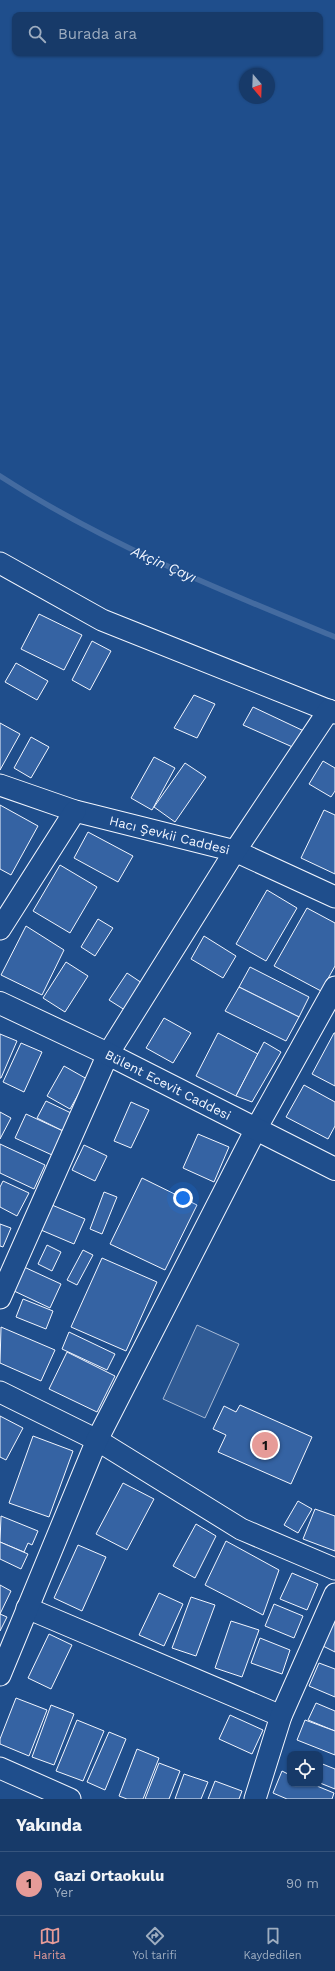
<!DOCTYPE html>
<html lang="tr">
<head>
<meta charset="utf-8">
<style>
	body { margin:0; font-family:"Work Sans",sans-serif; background:#244571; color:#f1f3f6 }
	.controls { position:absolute; right:12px; bottom:12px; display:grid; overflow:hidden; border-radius:8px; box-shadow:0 1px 3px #0004 }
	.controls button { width:36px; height:36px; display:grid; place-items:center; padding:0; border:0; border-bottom:1px solid #36547d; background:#173a69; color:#f1f3f6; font:20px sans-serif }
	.compass { position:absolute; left:239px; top:68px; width:36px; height:36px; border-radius:50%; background:#173a69; box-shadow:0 1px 3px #0004; rotate:161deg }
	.you { position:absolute; left:183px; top:1198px; width:14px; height:14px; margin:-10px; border:3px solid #fff; border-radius:50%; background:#1a73e8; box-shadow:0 0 0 6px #1a73e833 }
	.badge { display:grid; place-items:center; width:26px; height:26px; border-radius:50%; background:#e69b98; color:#111; font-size:13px; font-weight:700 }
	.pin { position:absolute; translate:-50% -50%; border:2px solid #fff; box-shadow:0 1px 4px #0006 }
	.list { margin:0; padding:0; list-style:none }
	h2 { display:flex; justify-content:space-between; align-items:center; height:52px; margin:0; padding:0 16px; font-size:17px }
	h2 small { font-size:13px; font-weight:400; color:#9eadc0 }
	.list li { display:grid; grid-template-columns:26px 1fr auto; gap:12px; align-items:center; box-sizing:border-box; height:64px; padding:0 16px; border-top:1px solid #36547d }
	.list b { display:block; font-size:15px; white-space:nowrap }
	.list p { margin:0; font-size:13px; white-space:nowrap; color:#9eadc0 }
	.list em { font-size:13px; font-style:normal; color:#9eadc0 }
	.icon { flex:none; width:22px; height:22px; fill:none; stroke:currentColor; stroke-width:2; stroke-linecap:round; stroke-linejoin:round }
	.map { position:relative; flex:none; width:335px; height:1799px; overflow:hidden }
	.search { position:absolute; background:#173a69; box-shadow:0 1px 3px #0004; left:12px; right:12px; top:12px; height:44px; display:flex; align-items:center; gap:10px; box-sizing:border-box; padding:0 14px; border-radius:8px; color:#9eadc0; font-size:15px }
	.sheet { height:116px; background:#173a69 }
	nav { display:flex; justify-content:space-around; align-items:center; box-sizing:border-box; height:56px; border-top:1px solid #36547d; background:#173a69; font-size:11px; color:#9eadc0 }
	nav a { display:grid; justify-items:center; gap:2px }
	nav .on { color:#e69b98 }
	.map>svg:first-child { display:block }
	.built { fill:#305b95; stroke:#a8bbd7 }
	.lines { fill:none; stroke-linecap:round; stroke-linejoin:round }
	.stream { stroke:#446ba0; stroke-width:5.5 }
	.building { fill:#3563a3; stroke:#f2f6ff }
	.minor-casing { stroke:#f2f6ff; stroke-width:23 }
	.major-casing { stroke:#f2f6ff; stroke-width:24 }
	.minor { stroke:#1f4e8c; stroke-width:21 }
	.major { stroke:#1f4e8c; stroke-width:22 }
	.labels { text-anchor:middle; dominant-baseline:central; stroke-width:3; stroke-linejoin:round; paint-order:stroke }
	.street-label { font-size:13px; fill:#f2f6ff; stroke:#1f4e8c }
	.water-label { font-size:14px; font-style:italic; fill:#f2f6ff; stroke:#1f4e8c }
</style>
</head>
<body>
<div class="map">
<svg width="335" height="1799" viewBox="0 0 335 1799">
	<rect width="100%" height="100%" fill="#1f4e8c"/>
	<polygon class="built" points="197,1325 239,1344 205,1418 163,1399"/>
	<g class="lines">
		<path class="stream" d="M0,476C105,544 220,590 335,637"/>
	</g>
	<g class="building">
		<polygon points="39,614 82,635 64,670 21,649"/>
		<polygon points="92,641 111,651 90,690 72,680"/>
		<polygon points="16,663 48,681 37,700 5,682"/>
		<polygon points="194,695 215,704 197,738 174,728"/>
		<polygon points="253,707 306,732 297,749 243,725"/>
		<polygon points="0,723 20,734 0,770"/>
		<polygon points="31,737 49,747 31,778 14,768"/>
		<polygon points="154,757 175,768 152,810 131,798"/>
		<polygon points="323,761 335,768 335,791 331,797 309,784"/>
		<polygon points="185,763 206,777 175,822 154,807"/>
		<polygon points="0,805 38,826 11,875 0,869"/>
		<polygon points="324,810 335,815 335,874 301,858"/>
		<polygon points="88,832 133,856 118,882 74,858"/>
		<polygon points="60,865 97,887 70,933 33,911"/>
		<polygon points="267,890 297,908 266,961 236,944"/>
		<polygon points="307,908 335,923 335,966 321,991 274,966"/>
		<polygon points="98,919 113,928 95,956 81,947"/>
		<polygon points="26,926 64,950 42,995 1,975"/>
		<polygon points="204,936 236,956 223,978 191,959"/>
		<polygon points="66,962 88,976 65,1012 43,998"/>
		<polygon points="250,967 309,997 299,1017 239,987"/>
		<polygon points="127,973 145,985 128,1012 109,1000"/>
		<polygon points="239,987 299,1017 286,1041 225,1011"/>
		<polygon points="164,1018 191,1033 173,1063 146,1048"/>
		<polygon points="218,1033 258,1054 236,1096 196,1076"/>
		<polygon points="334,1033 335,1033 335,1086 312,1074"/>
		<polygon points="0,1034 17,1041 1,1078 0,1078"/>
		<polygon points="264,1042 281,1052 252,1102 236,1096"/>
		<polygon points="21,1043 42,1052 24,1092 3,1082"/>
		<polygon points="64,1066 87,1079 70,1109 47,1096"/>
		<polygon points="304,1085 335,1102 335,1126 328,1139 286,1117"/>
		<polygon points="46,1101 71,1113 63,1131 37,1118"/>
		<polygon points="131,1102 149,1110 131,1148 114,1141"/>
		<polygon points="0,1112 11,1118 0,1139"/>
		<polygon points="26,1114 63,1131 52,1155 15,1138"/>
		<polygon points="198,1134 229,1147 214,1182 183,1168"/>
		<polygon points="0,1144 45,1165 34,1189 0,1173"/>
		<polygon points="84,1145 107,1156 95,1181 72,1170"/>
		<polygon points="142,1178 197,1205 165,1270 110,1244"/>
		<polygon points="3,1181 29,1193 17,1216 0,1207 0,1187"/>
		<polygon points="104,1192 117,1197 102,1234 90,1229"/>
		<polygon points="52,1205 85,1219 74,1244 41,1230"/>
		<polygon points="0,1224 11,1228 3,1247 0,1246"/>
		<polygon points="47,1245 61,1252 52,1271 38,1264"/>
		<polygon points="83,1250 93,1255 77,1285 67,1280"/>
		<polygon points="102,1258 157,1282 126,1351 71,1327"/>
		<polygon points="24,1267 61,1284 50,1308 12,1290"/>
		<polygon points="23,1299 53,1311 46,1329 16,1317"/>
		<polygon points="1,1327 55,1350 41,1381 0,1363"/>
		<polygon points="69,1332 115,1354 107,1370 62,1349"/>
		<polygon points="67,1352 115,1376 97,1412 49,1389"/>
		<polygon points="240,1405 312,1437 291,1484 218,1452 226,1435 213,1429 224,1406 236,1412"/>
		<polygon points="0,1416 23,1428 6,1460 0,1457"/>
		<polygon points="33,1436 73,1451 49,1517 9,1503"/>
		<polygon points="123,1483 154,1499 127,1550 96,1534"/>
		<polygon points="298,1501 312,1509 298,1533 284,1525"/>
		<polygon points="315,1509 335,1516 335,1551 303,1539"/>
		<polygon points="1,1516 38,1531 32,1545 28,1543 24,1552 0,1542"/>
		<polygon points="196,1524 216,1536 195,1578 173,1566"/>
		<polygon points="226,1541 279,1570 263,1615 205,1585"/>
		<polygon points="0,1542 28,1554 21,1569 0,1559"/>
		<polygon points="78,1545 106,1557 82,1611 54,1598"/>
		<polygon points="292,1573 318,1584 307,1610 280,1599"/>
		<polygon points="0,1585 11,1591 0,1614"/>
		<polygon points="159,1593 183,1604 164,1646 139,1635"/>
		<polygon points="191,1597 215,1605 196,1656 172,1648"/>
		<polygon points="274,1604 303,1616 294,1638 265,1626"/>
		<polygon points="0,1614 7,1617 0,1631"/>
		<polygon points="335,1620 335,1652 323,1646"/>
		<polygon points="231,1621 259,1630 242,1677 215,1668"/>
		<polygon points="49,1634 72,1645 51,1689 28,1678"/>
		<polygon points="260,1638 290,1650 282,1674 251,1663"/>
		<polygon points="319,1663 335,1669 335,1697 309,1686"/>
		<polygon points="16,1698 47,1710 29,1756 0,1744 0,1739"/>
		<polygon points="316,1703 335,1711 335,1731 308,1720"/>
		<polygon points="51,1705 74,1714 54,1765 32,1757"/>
		<polygon points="230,1715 263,1730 252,1754 219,1739"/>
		<polygon points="77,1720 104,1731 83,1781 56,1771"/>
		<polygon points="305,1720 335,1731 335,1755 297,1740"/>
		<polygon points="109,1732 126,1739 105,1790 87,1782"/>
		<polygon points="137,1749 159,1758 143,1799 127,1799 119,1796"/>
		<polygon points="159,1763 180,1771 169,1799 145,1799"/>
		<polygon points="320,1763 335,1769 335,1789 320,1783"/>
		<polygon points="282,1771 290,1775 290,1784 312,1784 334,1793 332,1799 287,1799 273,1793"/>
		<polygon points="184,1774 208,1782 201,1799 175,1799"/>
		<polygon points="215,1781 242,1791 239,1799 208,1799"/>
	</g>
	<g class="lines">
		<defs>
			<g id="minor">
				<polyline points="0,563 102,620 335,713"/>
				<path id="s1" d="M0,785L75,811L235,851L335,897"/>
				<polyline points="0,929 75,811"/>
				<polyline points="0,1298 108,1054 235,851 329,710"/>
				<polyline points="0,1392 97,1440 241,1529 335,1569"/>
				<polyline points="27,1608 281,1716"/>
				<polyline points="0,1675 97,1440 256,1129 335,987"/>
				<polyline points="0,1768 70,1799"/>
				<polyline points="255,1799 281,1716 335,1594"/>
			</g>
			<g id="major">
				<path id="s2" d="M0,1003L108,1054L335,1169"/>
			</g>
		</defs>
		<use href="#minor" class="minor-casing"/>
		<use href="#major" class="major-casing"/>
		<use href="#minor" class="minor"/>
		<use href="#major" class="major"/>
	</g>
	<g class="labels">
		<g class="street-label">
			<text stroke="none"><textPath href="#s1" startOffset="177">Hacı Şevkii Caddesi</textPath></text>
			<text stroke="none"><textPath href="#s2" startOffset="187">Bülent Ecevit Caddesi</textPath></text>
		</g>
		<g class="water-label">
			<text transform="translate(164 564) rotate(24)">Akçin Çayı</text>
		</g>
	</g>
</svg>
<div class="controls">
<button><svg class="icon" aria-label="locate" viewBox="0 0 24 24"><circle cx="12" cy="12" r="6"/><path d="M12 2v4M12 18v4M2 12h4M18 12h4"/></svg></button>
</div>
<svg class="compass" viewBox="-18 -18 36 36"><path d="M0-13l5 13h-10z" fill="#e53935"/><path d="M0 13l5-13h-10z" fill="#9eadc0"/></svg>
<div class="you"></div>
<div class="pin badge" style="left:265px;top:1445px">1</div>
<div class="search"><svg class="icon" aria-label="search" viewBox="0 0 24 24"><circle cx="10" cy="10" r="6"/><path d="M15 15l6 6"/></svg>Burada ara</div>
</div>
<section class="sheet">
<h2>Yakında<small></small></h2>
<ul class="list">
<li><span class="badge">1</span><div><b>Gazi Ortaokulu</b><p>Yer</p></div><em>90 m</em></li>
</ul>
</section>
<nav>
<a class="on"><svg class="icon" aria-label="map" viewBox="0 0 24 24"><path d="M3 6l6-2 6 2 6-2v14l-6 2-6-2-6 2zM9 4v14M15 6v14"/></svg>Harita</a>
<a><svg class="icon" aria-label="directions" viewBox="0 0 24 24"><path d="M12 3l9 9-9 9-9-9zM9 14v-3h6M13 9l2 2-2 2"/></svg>Yol tarifi</a>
<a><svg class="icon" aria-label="saved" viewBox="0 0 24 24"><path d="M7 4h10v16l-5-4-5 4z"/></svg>Kaydedilen</a>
</nav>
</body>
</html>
